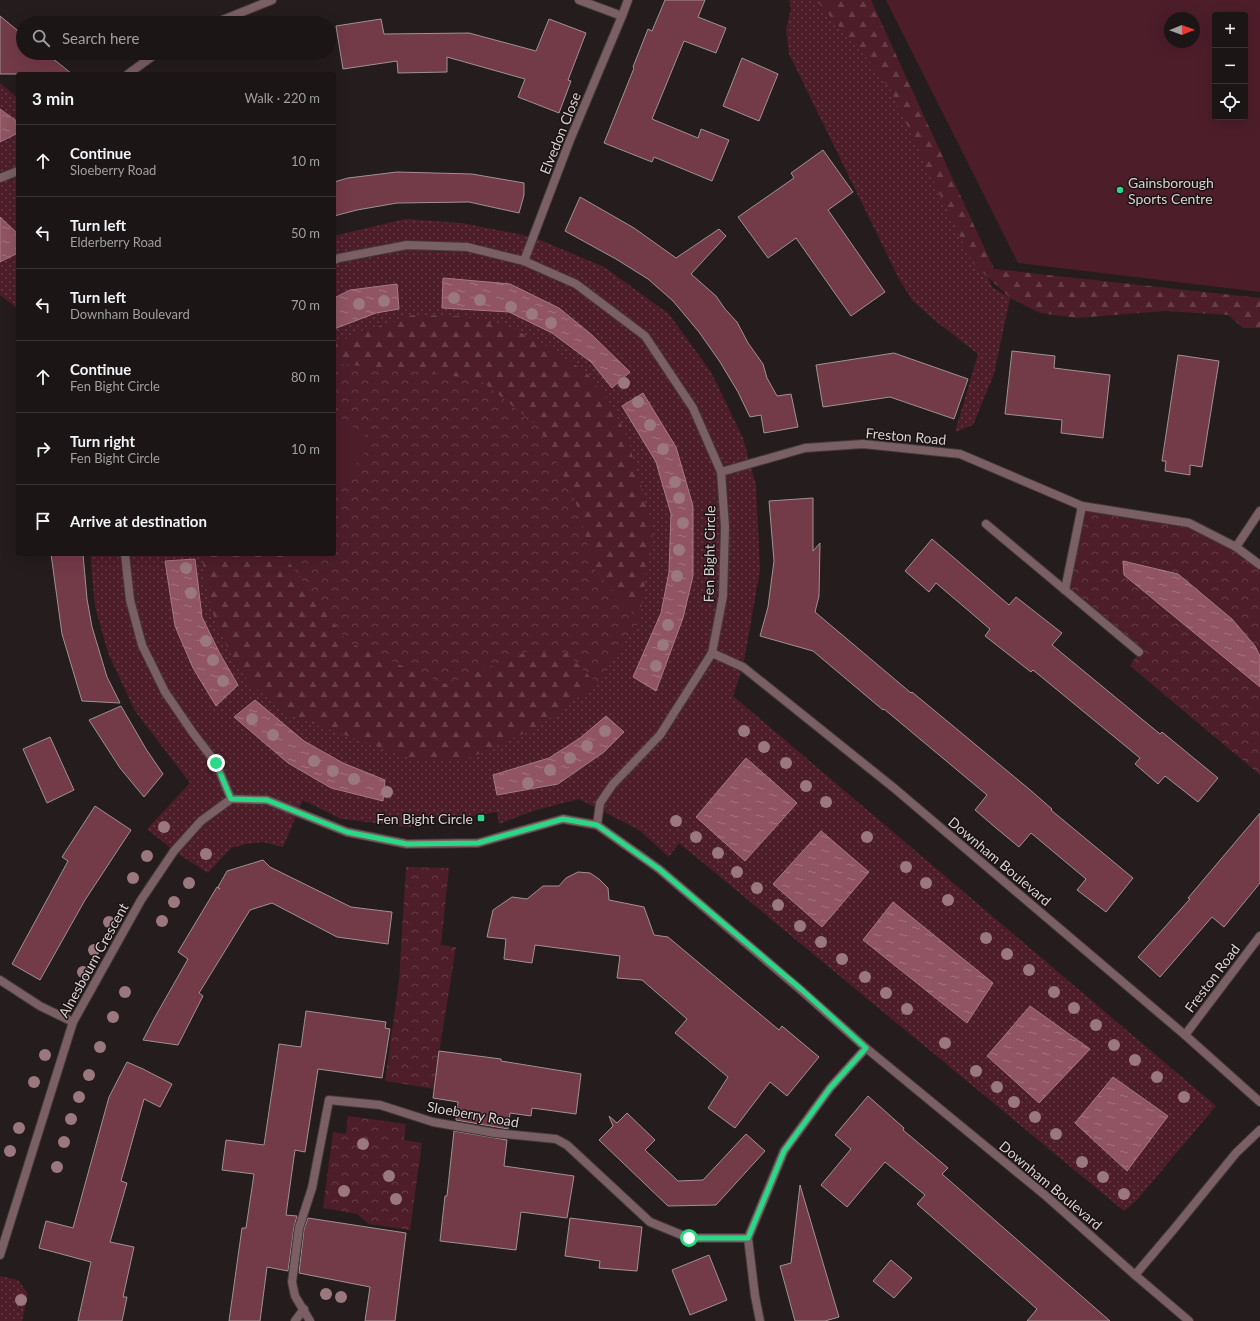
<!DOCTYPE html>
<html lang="en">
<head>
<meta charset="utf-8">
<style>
	body { margin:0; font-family:Lato,sans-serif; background:#251e1f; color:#f1f3f6 }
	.controls { position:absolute; right:12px; top:12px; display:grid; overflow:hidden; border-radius:4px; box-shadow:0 4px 16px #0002 }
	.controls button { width:36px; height:36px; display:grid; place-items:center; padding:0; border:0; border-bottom:1px solid #3a3435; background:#1c1516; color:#f1f3f6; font:20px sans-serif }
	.compass { position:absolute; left:1164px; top:12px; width:36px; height:36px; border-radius:50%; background:#1c1516; box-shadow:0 4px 16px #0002; rotate:89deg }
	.stop { position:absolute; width:12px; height:12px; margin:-9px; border:3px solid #2ad885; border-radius:50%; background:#fff }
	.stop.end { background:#2ad885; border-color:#fff; box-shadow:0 1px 4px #0008 }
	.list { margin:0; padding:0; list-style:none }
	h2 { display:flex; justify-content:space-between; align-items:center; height:52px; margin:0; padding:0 16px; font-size:17px }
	h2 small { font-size:13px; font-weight:400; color:#a09fa1 }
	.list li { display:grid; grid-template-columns:26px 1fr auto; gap:12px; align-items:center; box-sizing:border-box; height:72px; padding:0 16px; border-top:1px solid #3a3435 }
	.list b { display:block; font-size:15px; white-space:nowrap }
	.list p { margin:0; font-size:13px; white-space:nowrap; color:#a09fa1 }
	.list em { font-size:13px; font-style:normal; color:#a09fa1 }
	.icon { flex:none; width:22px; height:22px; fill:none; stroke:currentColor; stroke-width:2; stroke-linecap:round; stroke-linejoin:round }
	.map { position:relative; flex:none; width:1260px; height:1321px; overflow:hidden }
	.search { position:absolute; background:#1c1516; box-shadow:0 4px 16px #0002; left:16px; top:16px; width:320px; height:44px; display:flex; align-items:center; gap:10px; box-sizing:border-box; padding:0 14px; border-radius:22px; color:#a09fa1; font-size:15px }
	.panel { position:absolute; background:#1c1516; box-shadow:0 4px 16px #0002; left:16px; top:72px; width:320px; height:484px; border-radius:4px }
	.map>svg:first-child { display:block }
	.grass { fill:url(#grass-dots) }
	.forest { fill:url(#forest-firs) }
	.park { fill:url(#park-crowns) }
	.pitch { fill:#4d1d2a; fill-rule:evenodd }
	.water { fill:url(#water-ripples); stroke:#a67a84 }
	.building { fill:#733a48; stroke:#9f9294 }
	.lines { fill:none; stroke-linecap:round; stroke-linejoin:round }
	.lane-casing { stroke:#42393a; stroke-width:10 }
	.street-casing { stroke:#42393a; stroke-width:10 }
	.lane { stroke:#7a5f64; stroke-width:8 }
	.street { stroke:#7a5f64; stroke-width:8 }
	.tree { fill:#9b787e }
	.route { stroke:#2ad885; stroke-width:5 }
	.poi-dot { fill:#2ad885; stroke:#1c1314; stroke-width:1.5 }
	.labels { text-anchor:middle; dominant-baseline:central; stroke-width:3; stroke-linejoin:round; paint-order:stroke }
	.street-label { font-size:14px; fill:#d8d1d2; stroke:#1c1314 }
	.poi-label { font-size:14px; fill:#d8d1d2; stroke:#1c1314; text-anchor:start }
</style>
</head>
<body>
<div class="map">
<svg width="1260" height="1321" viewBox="0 0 1260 1321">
	<defs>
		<pattern id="grass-dots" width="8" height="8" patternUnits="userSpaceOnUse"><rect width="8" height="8" fill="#4d1d2a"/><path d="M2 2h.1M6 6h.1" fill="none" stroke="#663d48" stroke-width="1.8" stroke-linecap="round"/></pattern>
		<pattern id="forest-firs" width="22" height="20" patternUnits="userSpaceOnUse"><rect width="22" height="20" fill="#4d1d2a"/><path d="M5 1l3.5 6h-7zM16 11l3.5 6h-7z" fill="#663d48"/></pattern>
		<pattern id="park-crowns" width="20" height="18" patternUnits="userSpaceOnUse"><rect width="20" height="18" fill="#4d1d2a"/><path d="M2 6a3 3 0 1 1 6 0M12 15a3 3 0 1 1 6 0" fill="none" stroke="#663d48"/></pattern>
		<pattern id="water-ripples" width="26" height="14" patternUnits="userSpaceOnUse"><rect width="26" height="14" fill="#905462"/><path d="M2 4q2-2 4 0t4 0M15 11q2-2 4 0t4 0" fill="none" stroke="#a4737f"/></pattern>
	</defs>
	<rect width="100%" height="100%" fill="#251c1d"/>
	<g class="grass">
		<polygon points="789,0 836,0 936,157 992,287 1010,298 994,374 973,425 955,432 978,354 933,319 913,301 900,281 789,54 786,29 791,9"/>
		<polygon points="0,83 18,98 18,309 0,295"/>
		<polygon points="405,219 462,223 533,237 604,267 669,314 711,372 743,438 756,485 760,570 743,667 733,696 1216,1106 1136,1201 1124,1211 679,843 669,857 639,830 579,799 536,810 499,824 497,812 460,818 424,818 410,827 341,819 303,800 283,847 263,842 246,844 231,848 208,873 174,851 147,829 190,783 135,711 108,653 95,606 90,554 334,554 334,236"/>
		<polygon points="0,1276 18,1280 28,1294 22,1321 0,1321"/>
	</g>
	<g class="forest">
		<polygon points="816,0 871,0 994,269 1260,298 1260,328 1243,328 1228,315 1165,311 1077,318 1040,313 1010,298 972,262 891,91 876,69"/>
		<polygon points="413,315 461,316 510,327 546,346 586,372 610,403 627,436 653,530 639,621 595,570 574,497 385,370 334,363 334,344 356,334"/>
		<polygon points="202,554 283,554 348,642 447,684 531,650 567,653 597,684 536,728 465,760 415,760 289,715 250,684 231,655 215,620 206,586"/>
	</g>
	<g class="park">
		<polygon points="334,363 479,379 539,427 574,497 595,570 639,621 597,684 567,653 531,650 447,684 423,675 348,642 283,554 334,554"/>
		<polygon points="1082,506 1189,523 1260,565 1260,775 1130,666 1139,652 1065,590"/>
		<path d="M406,867L449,868L441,945L456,947C449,994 440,1041 434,1089L385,1081L399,980Z"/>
		<polygon points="348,1116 406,1124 404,1140 422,1143 410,1230 369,1224 357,1214 323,1208 333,1132 346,1134"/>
	</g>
	<g class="pitch">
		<path d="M886,0H1260V292L1018,263ZM1215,15H1245V117H1215ZM1170,18H1194V42H1170Z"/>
		<polygon points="334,413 373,441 334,493"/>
	</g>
	<g class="water">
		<polygon points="0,109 18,122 18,133 0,142"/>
		<polygon points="0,217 18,234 18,253 0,262"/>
		<polygon points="443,278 510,284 559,308 592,335 630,372 612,388 591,362 552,333 509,312 442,308"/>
		<polygon points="397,284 399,309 376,313 334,329 334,298 350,290"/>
		<polygon points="643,393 676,447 693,506 693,576 683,618 656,691 633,677 661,613 669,572 671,514 656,462 622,406"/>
		<polygon points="195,559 202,617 219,652 238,685 216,706 193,668 175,626 165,561"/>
		<polygon points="1123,561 1178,574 1232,619 1255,646 1260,656 1260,687 1124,575"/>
		<polygon points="255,700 304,741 343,763 385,780 383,801 331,788 288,763 234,717"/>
		<polygon points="606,716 624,732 604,752 558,784 497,795 493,775 549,758 580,738"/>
		<polygon points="746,758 797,803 745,861 696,817"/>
		<polygon points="821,831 869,872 822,927 773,884"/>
		<polygon points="893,902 993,983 967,1023 863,940"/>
		<polygon points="1030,1006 1090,1049 1039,1103 987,1056"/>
		<polygon points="1113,1077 1168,1116 1127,1171 1075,1123"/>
	</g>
	<g class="building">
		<polygon points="665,0 705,0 698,17 726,28 716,53 684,41 652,119 698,138 701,129 729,140 712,181 654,157 652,162 604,143 634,68 633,67 648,29 652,31"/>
		<polygon points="0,16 23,35 23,53 46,53 72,74 0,74"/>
		<polygon points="381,19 384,34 469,33 536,51 549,19 586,33 568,80 571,81 559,113 518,97 525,79 447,57 447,72 398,73 397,61 343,69 336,26"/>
		<polygon points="742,58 778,74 759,121 723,106"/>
		<polygon points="823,150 853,192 828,210 885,292 851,316 796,238 768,258 738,217 794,178 791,173"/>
		<polygon points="397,172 472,174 524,183 524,195 519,213 469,202 397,203 357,210 334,216 334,182 348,178"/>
		<polygon points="580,197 634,228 676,258 719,229 726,236 691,274 716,296 725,309 737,322 748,343 763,364 767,378 777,396 791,394 798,427 764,433 761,415 750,417 738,392 720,362 699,332 673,301 648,279 616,259 565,231"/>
		<polygon points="1012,351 1055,356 1054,368 1110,375 1103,438 1061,433 1062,420 1005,414"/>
		<polygon points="894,353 968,379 954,419 890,397 823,407 816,365"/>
		<polygon points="1178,355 1219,361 1202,467 1190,465 1190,475 1165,471 1166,461 1162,461"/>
		<polygon points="813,498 813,551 820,543 819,596 815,612 911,693 912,692 1029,789 1052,809 1051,810 1133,878 1106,912 1077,890 1086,879 1031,833 1019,847 996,828 975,810 987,795 884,709 883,710 813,651 760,636 768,607 774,561 769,501"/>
		<polygon points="932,539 1009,605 1016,597 1062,633 1052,645 1160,734 1162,732 1218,778 1198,802 1165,776 1158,784 1135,764 1140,758 1033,670 1031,672 985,636 990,629 936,583 929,592 905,571"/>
		<polygon points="51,554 83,554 87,599 92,627 107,677 120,703 82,701 62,634"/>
		<polygon points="121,706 146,749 163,774 144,797 120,768 89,720"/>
		<polygon points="50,737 74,790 47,803 23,749"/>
		<polygon points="95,806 131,830 85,900 40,980 12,964 68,861 62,857"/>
		<polygon points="1260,813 1260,883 1224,927 1212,917 1160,977 1138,957 1190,899 1188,898"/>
		<polygon points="263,860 270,867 351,907 392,912 388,944 337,937 272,903 250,910 199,993 203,996 178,1045 143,1040 155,1017 188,959 178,952 217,887 220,889 218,887 227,871"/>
		<polygon points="578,872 590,873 599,879 608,888 609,900 644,907 654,935 668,937 779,1030 782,1026 819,1057 787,1096 770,1082 735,1128 708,1108 728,1077 675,1033 687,1019 642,980 617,978 620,956 535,945 532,963 504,959 506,939 487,937 493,910 512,897 527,899 543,886 559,886 566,878"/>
		<polygon points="306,1011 386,1022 385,1028 390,1029 382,1078 318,1069 305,1152 295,1150 293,1164 286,1215 297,1216 294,1227 288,1271 267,1267 260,1321 229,1321 242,1228 246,1228 254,1174 222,1170 226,1140 264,1145 279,1044 301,1047"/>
		<polygon points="439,1051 501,1059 501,1061 581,1074 576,1114 532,1108 531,1116 510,1113 508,1129 456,1120 458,1102 433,1098"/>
		<polygon points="127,1062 143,1069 172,1084 160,1107 144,1099 121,1181 127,1183 110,1242 134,1247 123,1297 127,1297 122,1321 78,1321 91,1262 39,1248 46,1221 73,1228 109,1097"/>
		<polygon points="868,1096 904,1128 903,1130 948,1168 942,1174 1110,1321 1027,1321 1037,1309 917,1204 925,1195 885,1162 847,1207 821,1185 851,1149 835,1135"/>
		<polygon points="627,1113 655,1140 645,1150 678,1181 703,1180 746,1134 765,1151 716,1205 668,1206 599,1140 613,1126 609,1116 617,1123"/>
		<polygon points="454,1131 507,1140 504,1166 574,1176 567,1218 521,1212 516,1250 440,1241 445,1196 447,1196"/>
		<polygon points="800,1185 839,1317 825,1321 795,1321 780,1266 791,1263"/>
		<polygon points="308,1218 406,1233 395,1321 365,1321 370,1287 299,1273 304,1229"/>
		<polygon points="570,1218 642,1227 637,1271 599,1268 600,1261 565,1256"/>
		<polygon points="709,1255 727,1300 690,1315 672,1270"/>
		<polygon points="891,1260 912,1278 894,1298 873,1281"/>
	</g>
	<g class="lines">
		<defs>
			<g id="lane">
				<polyline points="0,178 18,171"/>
				<polyline points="1236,547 1260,511"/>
			</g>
			<g id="street">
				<polyline points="622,16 628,0"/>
				<polyline points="215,23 272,0"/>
				<polyline points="128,74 157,53"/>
				<polyline points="334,260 339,258 407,245 467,247 524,261 576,284 645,336 693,408 721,472 725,527 723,596 712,653 660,735 613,784 600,803 597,825"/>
				<polyline points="524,261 570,140 622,16 579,0"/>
				<polyline points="721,472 805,448 863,444 960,454 1082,506 1189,523 1236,547 1260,565"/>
				<polyline points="986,524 1139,652"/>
				<polyline points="125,554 130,600 142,645 165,692 193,733 216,763 231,799"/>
				<polyline points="1065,590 1082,506"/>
				<polyline points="712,653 743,667 894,788 1185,1035 1260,1102"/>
				<polyline points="231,799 267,800 347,832 407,844 478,843 563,819 597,825 659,869 802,991 866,1048 1046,1196 1135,1275 1189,1321"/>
				<polyline points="0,980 40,1006 73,1022"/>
				<polyline points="1185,1035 1260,936"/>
				<polyline points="0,1255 73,1022 141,900 174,851 201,821 231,799"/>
				<polyline points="1135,1275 1174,1229 1236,1153 1260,1130"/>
				<polyline points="295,1321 304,1309"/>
				<polyline points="310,1321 295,1296 292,1282 299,1228 312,1188 329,1100 380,1105 433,1122 495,1133 556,1139 567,1145 650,1222 689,1238 748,1238"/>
				<polyline points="760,1321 755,1296 748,1238 784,1151 830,1088 866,1048"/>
			</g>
		</defs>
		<use href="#lane" class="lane-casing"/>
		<use href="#street" class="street-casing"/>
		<use href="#lane" class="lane"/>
		<use href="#street" class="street"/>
	</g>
	<g class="tree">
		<circle cx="454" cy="298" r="6"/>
		<circle cx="480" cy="300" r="6"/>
		<circle cx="384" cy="301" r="6"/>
		<circle cx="359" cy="304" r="6"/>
		<circle cx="511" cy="307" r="6"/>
		<circle cx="532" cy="314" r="6"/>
		<circle cx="551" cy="323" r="6"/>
		<circle cx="624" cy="383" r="6"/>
		<circle cx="638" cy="402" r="6"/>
		<circle cx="650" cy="425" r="6"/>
		<circle cx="663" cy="449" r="6"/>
		<circle cx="675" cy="482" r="6"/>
		<circle cx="679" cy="498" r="6"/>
		<circle cx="683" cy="523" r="6"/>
		<circle cx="679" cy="550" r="6"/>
		<circle cx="186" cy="568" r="6"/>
		<circle cx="677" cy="576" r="6"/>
		<circle cx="191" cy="593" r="6"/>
		<circle cx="668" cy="625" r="6"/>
		<circle cx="206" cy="641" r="6"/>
		<circle cx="663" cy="645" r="6"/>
		<circle cx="213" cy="660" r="6"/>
		<circle cx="656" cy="666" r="6"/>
		<circle cx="223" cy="681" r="6"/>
		<circle cx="252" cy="719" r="6"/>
		<circle cx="605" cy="731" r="6"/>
		<circle cx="744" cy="731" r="6"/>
		<circle cx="273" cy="735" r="6"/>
		<circle cx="587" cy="746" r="6"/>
		<circle cx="764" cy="747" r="6"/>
		<circle cx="570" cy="758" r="6"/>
		<circle cx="314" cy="761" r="6"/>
		<circle cx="786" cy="763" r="6"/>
		<circle cx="550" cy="770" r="6"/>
		<circle cx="333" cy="771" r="6"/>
		<circle cx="354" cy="779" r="6"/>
		<circle cx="528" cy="783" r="6"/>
		<circle cx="806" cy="786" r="6"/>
		<circle cx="387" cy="792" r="6"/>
		<circle cx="826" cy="802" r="6"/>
		<circle cx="676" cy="821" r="6"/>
		<circle cx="164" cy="827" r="6"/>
		<circle cx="696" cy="837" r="6"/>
		<circle cx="867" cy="837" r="6"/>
		<circle cx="718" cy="853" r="6"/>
		<circle cx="206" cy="854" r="6"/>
		<circle cx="147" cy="856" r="6"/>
		<circle cx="906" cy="867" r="6"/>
		<circle cx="737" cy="872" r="6"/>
		<circle cx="133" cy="878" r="6"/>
		<circle cx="189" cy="883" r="6"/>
		<circle cx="926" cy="883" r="6"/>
		<circle cx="757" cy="888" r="6"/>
		<circle cx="948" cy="900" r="6"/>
		<circle cx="174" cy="902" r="6"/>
		<circle cx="778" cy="905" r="6"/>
		<circle cx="162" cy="921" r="6"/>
		<circle cx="109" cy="922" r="6"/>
		<circle cx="800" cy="926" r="6"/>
		<circle cx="986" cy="938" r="6"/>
		<circle cx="821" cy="942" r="6"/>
		<circle cx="94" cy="950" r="6"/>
		<circle cx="1007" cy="954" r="6"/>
		<circle cx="842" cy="959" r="6"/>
		<circle cx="1029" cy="970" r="6"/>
		<circle cx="83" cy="972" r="6"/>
		<circle cx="865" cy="977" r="6"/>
		<circle cx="125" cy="992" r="6"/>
		<circle cx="1054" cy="992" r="6"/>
		<circle cx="886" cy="993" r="6"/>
		<circle cx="1074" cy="1008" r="6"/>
		<circle cx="907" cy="1009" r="6"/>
		<circle cx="113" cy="1017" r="6"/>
		<circle cx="1096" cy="1025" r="6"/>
		<circle cx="945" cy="1043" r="6"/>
		<circle cx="1114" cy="1045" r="6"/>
		<circle cx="100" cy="1047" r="6"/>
		<circle cx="45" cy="1055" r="6"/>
		<circle cx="1135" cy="1060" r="6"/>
		<circle cx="976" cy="1071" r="6"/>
		<circle cx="89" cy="1075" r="6"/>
		<circle cx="1157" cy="1077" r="6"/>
		<circle cx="34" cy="1082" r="6"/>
		<circle cx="997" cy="1087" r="6"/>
		<circle cx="79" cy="1097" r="6"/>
		<circle cx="1184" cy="1097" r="6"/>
		<circle cx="1014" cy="1102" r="6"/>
		<circle cx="1035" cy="1117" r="6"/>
		<circle cx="71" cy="1119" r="6"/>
		<circle cx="19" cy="1128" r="6"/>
		<circle cx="1056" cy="1134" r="6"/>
		<circle cx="64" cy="1142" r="6"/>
		<circle cx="363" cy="1144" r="6"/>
		<circle cx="10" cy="1151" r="6"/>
		<circle cx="1082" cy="1162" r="6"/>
		<circle cx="57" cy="1167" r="6"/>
		<circle cx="389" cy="1176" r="6"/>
		<circle cx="1103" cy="1177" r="6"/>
		<circle cx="344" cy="1191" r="6"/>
		<circle cx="1124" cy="1194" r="6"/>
		<circle cx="396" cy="1199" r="6"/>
		<circle cx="326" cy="1294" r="6"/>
		<circle cx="341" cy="1297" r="6"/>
		<circle cx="21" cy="1300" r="6"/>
	</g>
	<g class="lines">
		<polyline class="route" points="216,763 231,799 267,800 347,832 407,844 478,843 563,819 597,825 659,869 802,990 866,1048 830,1088 784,1151 748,1238 689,1238"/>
	</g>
	<g class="poi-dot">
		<circle cx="1120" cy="190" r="4"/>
		<rect x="477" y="814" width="8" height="8" rx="2"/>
	</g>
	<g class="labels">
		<g class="street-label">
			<text transform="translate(560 133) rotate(-68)">Elvedon Close</text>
			<text transform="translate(906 436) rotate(5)">Freston Road</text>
			<text transform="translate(709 554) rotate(-89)">Fen Bight Circle</text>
			<text transform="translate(1000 861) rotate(40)">Downham Boulevard</text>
			<text transform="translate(93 960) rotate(-61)">Alnesbourn Crescent</text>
			<text transform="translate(1212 978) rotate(-53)">Freston Road</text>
			<text transform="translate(473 1114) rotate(10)">Sloeberry Road</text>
			<text transform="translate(1051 1185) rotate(40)">Downham Boulevard</text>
		</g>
		<g class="poi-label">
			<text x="1128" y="182">Gainsborough<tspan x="1128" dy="16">Sports Centre</tspan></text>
			<text x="473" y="818" text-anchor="end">Fen Bight Circle</text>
		</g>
	</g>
</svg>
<div class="controls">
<button>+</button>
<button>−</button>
<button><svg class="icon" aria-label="locate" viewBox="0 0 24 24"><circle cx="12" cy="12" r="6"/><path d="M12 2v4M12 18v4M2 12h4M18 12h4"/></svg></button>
</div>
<svg class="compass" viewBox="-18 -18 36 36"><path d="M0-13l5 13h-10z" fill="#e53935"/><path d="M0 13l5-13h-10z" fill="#a09fa1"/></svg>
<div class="stop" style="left:689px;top:1238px"></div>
<div class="stop end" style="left:216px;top:763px"></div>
<div class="search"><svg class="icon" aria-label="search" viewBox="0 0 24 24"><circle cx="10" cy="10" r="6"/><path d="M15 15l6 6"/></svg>Search here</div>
<section class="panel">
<h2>3 min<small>Walk · 220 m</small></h2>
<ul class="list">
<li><svg class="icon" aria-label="ahead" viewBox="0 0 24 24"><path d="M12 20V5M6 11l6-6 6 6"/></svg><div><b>Continue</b><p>Sloeberry Road</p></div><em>10 m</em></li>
<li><svg class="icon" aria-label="left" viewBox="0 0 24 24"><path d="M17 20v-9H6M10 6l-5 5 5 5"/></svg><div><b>Turn left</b><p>Elderberry Road</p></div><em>50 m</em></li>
<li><svg class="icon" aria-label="left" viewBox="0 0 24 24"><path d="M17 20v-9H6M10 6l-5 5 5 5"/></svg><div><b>Turn left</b><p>Downham Boulevard</p></div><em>70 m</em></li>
<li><svg class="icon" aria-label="ahead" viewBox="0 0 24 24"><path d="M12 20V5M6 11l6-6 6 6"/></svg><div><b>Continue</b><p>Fen Bight Circle</p></div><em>80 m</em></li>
<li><svg class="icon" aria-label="right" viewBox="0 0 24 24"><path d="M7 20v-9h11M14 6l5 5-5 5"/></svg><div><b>Turn right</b><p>Fen Bight Circle</p></div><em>10 m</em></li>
<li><svg class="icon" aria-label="arrive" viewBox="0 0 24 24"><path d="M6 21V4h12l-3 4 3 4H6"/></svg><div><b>Arrive at destination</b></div></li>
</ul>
</section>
</div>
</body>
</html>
